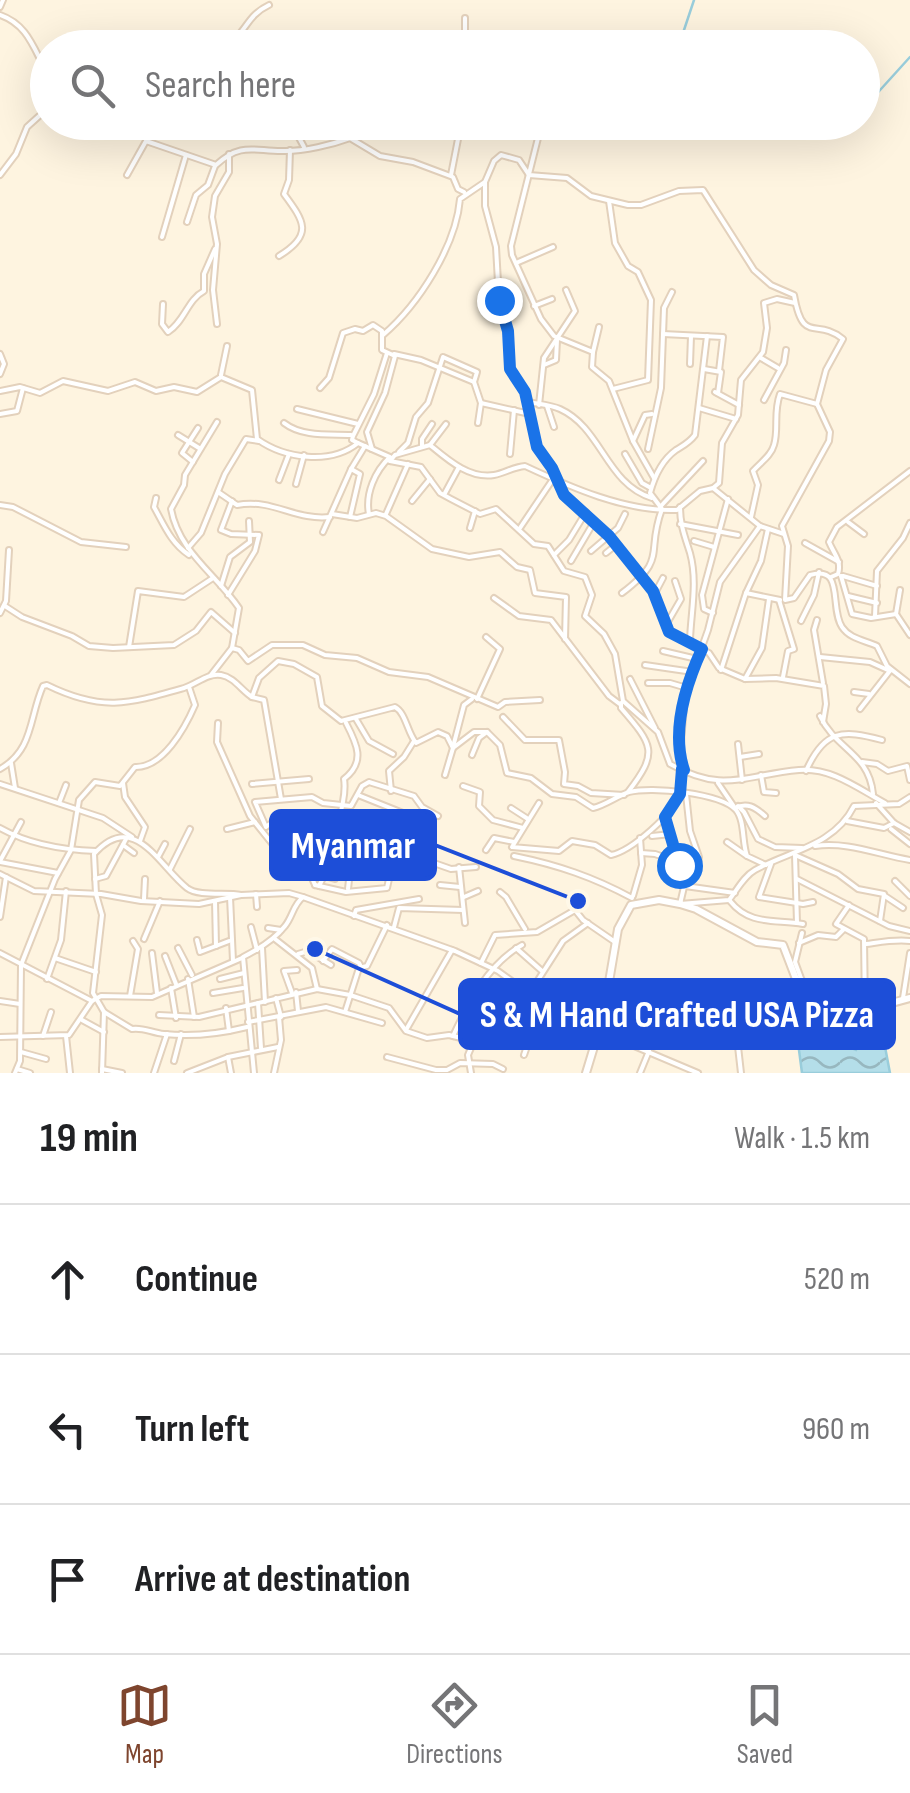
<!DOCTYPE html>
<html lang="en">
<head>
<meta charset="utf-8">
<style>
	body { margin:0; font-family:"Sofia Sans Condensed",sans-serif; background:#f2f2f2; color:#202124 }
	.stop { position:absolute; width:30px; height:30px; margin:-22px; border:8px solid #1a73e8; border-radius:50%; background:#fff }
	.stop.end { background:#1a73e8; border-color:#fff; box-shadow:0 2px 10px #0008 }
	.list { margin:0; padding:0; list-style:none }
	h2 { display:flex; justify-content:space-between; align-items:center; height:130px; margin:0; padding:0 40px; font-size:42px }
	h2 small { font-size:32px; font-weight:400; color:#757577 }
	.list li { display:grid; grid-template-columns:65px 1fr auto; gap:30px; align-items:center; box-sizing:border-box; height:150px; padding:0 40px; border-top:2px solid #e0e0e0 }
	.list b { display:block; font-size:38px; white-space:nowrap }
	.list em { font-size:32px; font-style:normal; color:#757577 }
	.icon { flex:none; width:55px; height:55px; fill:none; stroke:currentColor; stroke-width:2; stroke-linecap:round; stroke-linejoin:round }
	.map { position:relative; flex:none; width:910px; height:1073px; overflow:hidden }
	.search { position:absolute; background:#fff; box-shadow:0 10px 40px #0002; left:30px; right:30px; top:30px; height:110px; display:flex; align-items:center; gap:25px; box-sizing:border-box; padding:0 35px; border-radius:55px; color:#757577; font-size:38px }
	.sheet { height:580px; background:#fff }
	nav { display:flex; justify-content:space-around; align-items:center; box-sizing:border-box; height:140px; border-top:2px solid #e0e0e0; background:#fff; font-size:28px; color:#757577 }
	nav a { display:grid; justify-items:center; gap:5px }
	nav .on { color:#7e452e }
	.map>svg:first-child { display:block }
	.water { fill:url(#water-waves); stroke:#99cddb; stroke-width:2.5 }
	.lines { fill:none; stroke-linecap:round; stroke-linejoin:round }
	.stream { stroke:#99cddb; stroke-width:2.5 }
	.minor-casing { stroke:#e3d1bc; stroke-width:8 }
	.tertiary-casing { stroke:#e3d1bc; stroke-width:10 }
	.minor { stroke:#fff; stroke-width:4 }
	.tertiary { stroke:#fff; stroke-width:6 }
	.route { stroke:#1a73e8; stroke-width:12 }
	.leader { fill:none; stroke:#1d4ed8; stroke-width:4 }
	.callout-dot { fill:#1d4ed8; stroke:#fff8e8; stroke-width:4 }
	.callout { fill:#1d4ed8; stroke:#1d4ed8; stroke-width:4 }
	.callout-label { font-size:38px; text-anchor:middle; font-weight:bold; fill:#fff }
</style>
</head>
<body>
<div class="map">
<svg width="910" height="1073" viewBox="0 0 910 1073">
	<defs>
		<pattern id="water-waves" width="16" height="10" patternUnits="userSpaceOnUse" patternTransform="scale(2.5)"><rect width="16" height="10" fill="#b4dee9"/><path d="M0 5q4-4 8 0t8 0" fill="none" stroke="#97b7bf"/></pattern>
	</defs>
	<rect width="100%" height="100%" fill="#fef4e0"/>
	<polygon class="water" points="882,1031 890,1073 802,1073 799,1050 803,1035 837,1042 856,1050 864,1035"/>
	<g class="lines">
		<g class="stream">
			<polyline points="678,48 694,0"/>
			<polyline points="862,110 910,57"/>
			<polyline points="840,124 843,122"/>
		</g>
		<defs>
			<g id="minor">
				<polyline points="0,7 3,0"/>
				<path d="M0,15C29,25 34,51 48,74"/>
				<polyline points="465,18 465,48"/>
				<path d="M222,48C248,34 244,17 269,5"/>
				<polyline points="283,122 296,132 304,147"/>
				<polyline points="542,122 511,246 512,255 541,319 554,336 593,352 592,367 609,381 633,441 654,478"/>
				<polyline points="0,175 16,154 27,127 48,108"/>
				<path d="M127,175L146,141L216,165C242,141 255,152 285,151C305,151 331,145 350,138L380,156L413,162L453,177L458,189L464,192"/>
				<polyline points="451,175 459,134 467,122"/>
				<polyline points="485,182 485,206 496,247 499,300 508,331 510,369 525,392 537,447 552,468 564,495 609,536 653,591 669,632 709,653 719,668 745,679 776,678 824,686 826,704 823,722"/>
				<polyline points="609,201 615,243 628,266 638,272 651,300 648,380 613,389"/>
				<polyline points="187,222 196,195 208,185 215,166"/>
				<polyline points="162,237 186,155"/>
				<path d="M279,256C314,235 304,221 284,194L289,180L290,150"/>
				<polyline points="516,263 553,247"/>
				<path d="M163,304L162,324L168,332C185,321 187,300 204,291V274L215,249"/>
				<polyline points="534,306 552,299"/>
				<polyline points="217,324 213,290 217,244 212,217 215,196 229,172 229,154"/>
				<polyline points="663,334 723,337 719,371"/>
				<path d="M383,335C419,304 456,246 460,199L485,182L494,161L501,155L519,160L529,175L567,178L591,196L628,205H641L679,191L703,190L754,270L771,285L794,295C803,346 816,317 843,339L826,370L817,404L830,432L829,441L782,526L788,546L785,600L794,598L810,575C845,565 829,607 842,627C850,639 864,640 877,646L887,666L910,684"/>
				<polyline points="593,352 599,327"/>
				<polyline points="0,354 4,364 0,374"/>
				<polyline points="394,354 421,360 474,382"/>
				<polyline points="761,358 778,368"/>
				<polyline points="690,364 691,336"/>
				<polyline points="544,365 556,360 557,340"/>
				<polyline points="704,369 721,372 718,393"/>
				<polyline points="221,375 227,346"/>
				<polyline points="320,388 329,378 343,333 355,329 363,331 373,325 382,331 382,350 395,356 385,393 367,432 372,449"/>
				<path d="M0,391L20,387L40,393L63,381L108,391L135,382L156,391L174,387L197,392L221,377L252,390L257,439C285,459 331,465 358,443L390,457C375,471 365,494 369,514"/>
				<polyline points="715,392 739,405"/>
				<polyline points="764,400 784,363 786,350"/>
				<path d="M528,402C538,404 551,405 560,409C602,428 606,484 652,498"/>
				<polyline points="539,405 544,358 575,311 566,290"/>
				<polyline points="547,406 554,427"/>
				<polyline points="699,408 736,419"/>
				<polyline points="297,409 358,424"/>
				<polyline points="0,414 17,411 23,388"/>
				<path d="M217,422L185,475L184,485L171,509C179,552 216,574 239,608L232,648"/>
				<path d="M284,423C302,437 329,434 351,435"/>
				<polyline points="478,423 481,403 530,414"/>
				<polyline points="178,435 199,448"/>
				<polyline points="633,441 645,415 652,414"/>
				<polyline points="358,443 352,440 353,436 374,394 387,353"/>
				<polyline points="430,445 446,424"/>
				<polyline points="422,446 422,439 432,424"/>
				<polyline points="648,449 661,388 664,308 672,292"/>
				<polyline points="399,452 408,443 416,417 428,403 443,357 477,372 474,382 481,403"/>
				<polyline points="510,454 514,410"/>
				<polyline points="625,454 642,483 651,488"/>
				<path d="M390,461L421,467L440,493L451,499L480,514L496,509L534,544L548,546L564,571L585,577L592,595L585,616L604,634L615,654L623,701L658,732L670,764C724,794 744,775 799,770C831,767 859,789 885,803"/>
				<path d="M390,461L395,455L430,445C447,459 469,479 494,475C505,473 513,467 525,466C570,487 626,512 677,510L700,491L713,488L719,483L722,443L738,415L741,380L763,352L767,328L764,303L777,299L795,303"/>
				<polyline points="193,462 182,453 198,428"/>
				<polyline points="279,480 289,454"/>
				<polyline points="296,484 304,455"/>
				<polyline points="713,488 760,526 784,534"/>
				<path d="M218,492L237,505C272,498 296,521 330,517"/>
				<polyline points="445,493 459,467"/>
				<path d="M156,498L154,507C164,525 171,543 189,555"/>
				<polyline points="412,501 430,479"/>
				<polyline points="0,505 13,507 81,542 126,547"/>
				<polyline points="660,507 703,461"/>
				<path d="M680,507C680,525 685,537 690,553C698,582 691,611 690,640"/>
				<polyline points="332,514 357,518 376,513 386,516 432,549 469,557 500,552 517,567 530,570 535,593 566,597 565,639"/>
				<polyline points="386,514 408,464"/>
				<polyline points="350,517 360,474 351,469"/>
				<path d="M751,517L758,485L753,471C761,462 771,456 774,445C779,429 773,413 780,394L817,404"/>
				<polyline points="848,522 864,534"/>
				<polyline points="680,524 738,535"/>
				<polyline points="470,528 475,511"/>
				<polyline points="520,528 553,479"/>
				<polyline points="323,532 351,469 365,446"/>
				<polyline points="694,541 714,547"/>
				<polyline points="805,543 839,562"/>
				<polyline points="188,548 201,533 225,474 246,439 259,441"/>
				<polyline points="591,551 618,528 625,514"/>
				<polyline points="606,553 616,545"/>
				<polyline points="554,555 569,540 586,512"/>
				<polyline points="571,561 594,522"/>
				<polyline points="841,576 852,614 871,618 896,614 910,635"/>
				<polyline points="843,576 877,586"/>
				<path d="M831,577L838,574C842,561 834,554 829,542L837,527L910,471"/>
				<polyline points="221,586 230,557 250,542 249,521"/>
				<path d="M622,593C669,557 645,555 662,509L650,493C654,478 662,460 676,450C684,445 689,443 695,435L707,336"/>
				<polyline points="746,593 780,600"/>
				<polyline points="228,595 255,551 259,535 231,534 221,530 232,501"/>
				<polyline points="654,595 663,578"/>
				<polyline points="848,596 877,603"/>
				<polyline points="494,598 519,616 551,620 609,696 621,705"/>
				<polyline points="779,600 794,649 788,651 783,677"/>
				<polyline points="5,606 22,617 72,636 89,646 113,648 174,645 196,631 211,612 235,633"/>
				<polyline points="0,613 6,601 9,550"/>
				<polyline points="713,613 704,609 702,595 728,499"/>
				<polyline points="896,614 900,590"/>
				<polyline points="875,616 877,571 903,538 910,523"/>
				<polyline points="817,620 814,630 823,683"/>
				<polyline points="801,621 814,595 819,572"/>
				<polyline points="666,625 681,599 675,581"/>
				<polyline points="129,647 138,591 184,597 213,578"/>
				<polyline points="663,651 697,659"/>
				<polyline points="820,657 870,662 890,671"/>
				<polyline points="645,665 693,672"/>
				<polyline points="721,670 746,593 761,561 768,529"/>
				<polyline points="211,675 232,648 239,650 248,661 272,645 303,645 325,655 357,658 389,672 428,677 498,707 505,702 540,700"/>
				<polyline points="630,679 655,728"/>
				<polyline points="745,679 762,648 769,599"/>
				<polyline points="648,683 670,683 687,688"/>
				<polyline points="854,692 869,694"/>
				<polyline points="252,697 264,700 281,799"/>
				<polyline points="477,699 500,649 486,637"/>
				<path d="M621,703V708C653,745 659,752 628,792"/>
				<polyline points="860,709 889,672"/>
				<path d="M820,716C836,750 869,753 873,794"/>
				<polyline points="503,717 525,740 559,740 565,772 564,784 578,786 591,793 624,795"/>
				<polyline points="356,719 369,741 393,754"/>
				<polyline points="218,723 217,742 250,816 274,846 277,860 283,861 303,848 310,849"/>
				<polyline points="738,744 742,780"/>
				<polyline points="453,747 464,705 472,699"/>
				<polyline points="472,755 479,738 487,732"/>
				<polyline points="740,757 759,754"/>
				<polyline points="862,762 877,764 888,771 907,766 910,780"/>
				<polyline points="11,763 15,788"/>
				<path d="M0,769C34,750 29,717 43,686L47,685C102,712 128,704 184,688C197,684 207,673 221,675C234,677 242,691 252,697L259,678L278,661L294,664L317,677L322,706L341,721L395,707C406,713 407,732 416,743L438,732L447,736L453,748L474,732H487L500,745L507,773L531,778L552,794L576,797L593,808C606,805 617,796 629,792C651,786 720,793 736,810C745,821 742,843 747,856L766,865"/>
				<polyline points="684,769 680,753 685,695 708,630 720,582 760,526"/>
				<path d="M806,771C824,730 842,729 882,740"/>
				<polyline points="445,775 453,748"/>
				<polyline points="761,775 764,792 776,793"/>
				<polyline points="123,783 125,797 145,827 140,841"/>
				<path d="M718,783L735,808C747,802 755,807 765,816"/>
				<polyline points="0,784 103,818 132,837"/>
				<polyline points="252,784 309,779"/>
				<polyline points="463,786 480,792 479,806 493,820 523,828"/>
				<polyline points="391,791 389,771 404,757 414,741"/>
				<polyline points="686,794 690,831 699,857 698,863 691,862 686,873"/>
				<polyline points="358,795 408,815"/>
				<polyline points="59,803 66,785"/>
				<path d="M539,803L512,847L559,851L572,841L595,845L611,855C631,851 674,814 680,793C682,786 681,776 682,769"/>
				<polyline points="876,803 894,823 910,832"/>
				<polyline points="738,806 744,812 758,839 775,847 802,848"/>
				<polyline points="511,808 528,819"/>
				<path d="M665,817L680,867L687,874L680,904L729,900C737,890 744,876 755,870C789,851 834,846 854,806L899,804L910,797"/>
				<polyline points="847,821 884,828 894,823"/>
				<polyline points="267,826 278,819 339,816"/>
				<polyline points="266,827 255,802 312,797 323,803 351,806 362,786 369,782 414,796 422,807 438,816"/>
				<path d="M0,828C30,845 63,850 96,851"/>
				<polyline points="227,829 255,822"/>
				<polyline points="891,829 910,844"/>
				<polyline points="652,836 671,834"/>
				<polyline points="727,842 747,856"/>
				<polyline points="123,845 134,853"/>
				<path d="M815,846C847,841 879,855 910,860"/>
				<polyline points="486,850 494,838 514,842"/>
				<polyline points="641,853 655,854 678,862"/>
				<polyline points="795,855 838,874 858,889 884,894 880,921"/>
				<polyline points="795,855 797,923"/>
				<path d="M514,856C558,865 593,877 632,898"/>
				<polyline points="158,857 165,844"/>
				<polyline points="0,861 21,822"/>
				<polyline points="0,862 58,873"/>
				<polyline points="431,862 451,869 476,867"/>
				<polyline points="771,864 759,897 803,904 813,902"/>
				<polyline points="459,867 465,923"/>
				<polyline points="170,869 190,829"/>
				<polyline points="0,874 34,891 101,894 141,901 199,904 241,895 289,893 303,897"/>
				<polyline points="325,876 335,879 342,866"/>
				<polyline points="95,879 106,876 126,839"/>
				<polyline points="797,879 889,926 910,931"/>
				<polyline points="895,881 910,896"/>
				<path d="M315,885C308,870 303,854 316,840C321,834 330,832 335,825C342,815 346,790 344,779C366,762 357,744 346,723"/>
				<polyline points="315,885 346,892 387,888 391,870 379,867 378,862 388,852 394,857 391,870"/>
				<polyline points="440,885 460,887"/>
				<polyline points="319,886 330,864 328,849 335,841 352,831"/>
				<polyline points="685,886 735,893"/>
				<polyline points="348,889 351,861 363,857 362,849"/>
				<polyline points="500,892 506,897 525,929"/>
				<polyline points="256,894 257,907"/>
				<polyline points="633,896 642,865 640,838"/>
				<polyline points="885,896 903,908"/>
				<polyline points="230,897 233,961"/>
				<polyline points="464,897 478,891"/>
				<polyline points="144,899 145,879"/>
				<polyline points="215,901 216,946"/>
				<path d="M730,901C750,926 775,919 803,924"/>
				<polyline points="849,905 836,924 864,939 865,1009"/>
				<polyline points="354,916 356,910 419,899"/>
				<polyline points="0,917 6,877"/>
				<polyline points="251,927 257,950"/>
				<polyline points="394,927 399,908 463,910"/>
				<polyline points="268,928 281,930"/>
				<polyline points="802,933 795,962 802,981"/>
				<polyline points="144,939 160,901"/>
				<polyline points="275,939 312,968 317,989"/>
				<polyline points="197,940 200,952 229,941"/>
				<polyline points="799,943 818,935 836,937 844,929"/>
				<path d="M866,944C881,942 896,939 910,941"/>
				<polyline points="178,948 192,975"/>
				<polyline points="262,948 265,1002"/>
				<polyline points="516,948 542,971"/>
				<polyline points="0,953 92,1001"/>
				<polyline points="152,953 157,993"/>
				<polyline points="298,954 308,951 331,965"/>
				<polyline points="165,956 176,984"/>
				<polyline points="55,958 96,972"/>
				<polyline points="323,961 332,949 359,963 361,967"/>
				<polyline points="481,963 495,935 537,932 575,910 583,920 615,942"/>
				<polyline points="47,979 61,940 66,891"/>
				<polyline points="188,979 194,1017"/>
				<polyline points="220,979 244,973"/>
				<polyline points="171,988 176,1018"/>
				<polyline points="531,991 563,941 588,923"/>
				<polyline points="296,992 298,1011"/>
				<polyline points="582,992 608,992"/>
				<polyline points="213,993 243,988"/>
				<polyline points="292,993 284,971 297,970"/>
				<polyline points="130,996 138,949 133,941"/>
				<polyline points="276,998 281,1017"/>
				<polyline points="903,998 910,953"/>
				<polyline points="0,1001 20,1004"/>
				<polyline points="258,1003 261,1048"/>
				<polyline points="226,1008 229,1031"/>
				<path d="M104,1012L132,1029C143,1027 152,1033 164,1034C192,1037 219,1034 247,1027"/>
				<polyline points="345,1012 359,968 367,966 387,925"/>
				<polyline points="159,1015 199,1017 317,989 350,995 389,1008 406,1031 427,1038 449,1035 473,1041"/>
				<polyline points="82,1020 104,1032"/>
				<polyline points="248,1022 326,1007 382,1023"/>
				<polyline points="491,1022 520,987"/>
				<polyline points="406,1030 452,950"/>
				<polyline points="43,1036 51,1012"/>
				<polyline points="66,1036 70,1073"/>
				<path d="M453,1036C469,1002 488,964 522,945"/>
				<polyline points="0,1037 69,1035 92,1001 101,996 152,997 242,958"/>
				<polyline points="615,1037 637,995 661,985 734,1011 741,1073"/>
				<polyline points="493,1042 497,1024"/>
				<polyline points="645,1050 662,987"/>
				<polyline points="21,1052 46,1059"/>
				<polyline points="524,1055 534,1026"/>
				<polyline points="228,1057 231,1073"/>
				<polyline points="387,1057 436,1070 447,1070 460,1063 493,1064 503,1069"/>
				<polyline points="174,1061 181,1034"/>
				<polyline points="17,1069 30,1073"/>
				<polyline points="102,1069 122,1073"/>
				<path d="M15,1073L20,1061L21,965L55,879L71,850L79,800L95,782L120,786L135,767C163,768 185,728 195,705L189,687"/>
				<path d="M102,1073L104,1012L93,993L102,915L96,894L94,854C134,809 159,866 187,888C199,897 226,892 241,895"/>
				<polyline points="154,1073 167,1034"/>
				<polyline points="187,1073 228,1057 278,1047"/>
				<path d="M254,1073L243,957C259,949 274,940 285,926C293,916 293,905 303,897L455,951L498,971L576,1028L608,1035L698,1073"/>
				<polyline points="274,1073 281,1040 279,1017"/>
				<polyline points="471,1073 468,1055 482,1022 576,1028"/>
				<polyline points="640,1073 649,1051"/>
			</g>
			<polyline id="tertiary" points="586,1073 603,1017 618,929 631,905 659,900 680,904 696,909 757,942 783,945 796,979 822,991 832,1008 844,1016 910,998"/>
		</defs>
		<use href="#minor" class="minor-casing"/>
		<use href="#tertiary" class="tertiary-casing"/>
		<use href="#minor" class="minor"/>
		<use href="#tertiary" class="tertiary"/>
	</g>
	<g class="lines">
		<path class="route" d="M499,300L508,331L510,369L525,392L537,447L552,468L564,495L609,536L653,591L669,632L702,649C686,684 671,731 684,770L682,769L680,794L665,817L679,865"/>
	</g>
	<path class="leader" d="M578 901L435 845M315 949L460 1014"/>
	<g class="callout-dot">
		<circle cx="578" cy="901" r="10"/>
		<circle cx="315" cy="949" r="10"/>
	</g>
	<g class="callout">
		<rect x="271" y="811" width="164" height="68" rx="10"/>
		<rect x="460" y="980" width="434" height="68" rx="10"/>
	</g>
	<g class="callout-label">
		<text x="353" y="858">Myanmar</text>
		<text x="677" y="1027">S &amp; M Hand Crafted USA Pizza</text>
	</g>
</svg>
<div class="stop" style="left:679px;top:865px"></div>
<div class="stop end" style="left:499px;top:300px"></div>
<div class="search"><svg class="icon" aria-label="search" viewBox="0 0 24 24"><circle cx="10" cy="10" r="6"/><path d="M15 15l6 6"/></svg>Search here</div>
</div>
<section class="sheet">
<h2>19 min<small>Walk · 1.5 km</small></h2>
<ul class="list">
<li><svg class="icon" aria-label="ahead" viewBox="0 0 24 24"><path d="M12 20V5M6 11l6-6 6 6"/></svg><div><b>Continue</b></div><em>520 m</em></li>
<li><svg class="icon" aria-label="left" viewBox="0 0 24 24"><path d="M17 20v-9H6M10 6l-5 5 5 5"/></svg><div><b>Turn left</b></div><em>960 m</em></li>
<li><svg class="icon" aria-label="arrive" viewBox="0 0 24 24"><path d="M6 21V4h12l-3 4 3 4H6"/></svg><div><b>Arrive at destination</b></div></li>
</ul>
</section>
<nav>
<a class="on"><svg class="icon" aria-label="map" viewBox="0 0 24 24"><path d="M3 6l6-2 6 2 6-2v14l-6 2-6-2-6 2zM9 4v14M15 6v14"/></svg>Map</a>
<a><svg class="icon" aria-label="directions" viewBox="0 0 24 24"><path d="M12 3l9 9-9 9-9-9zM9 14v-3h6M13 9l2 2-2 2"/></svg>Directions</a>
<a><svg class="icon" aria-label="saved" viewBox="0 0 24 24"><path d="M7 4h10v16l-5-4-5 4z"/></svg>Saved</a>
</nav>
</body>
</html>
